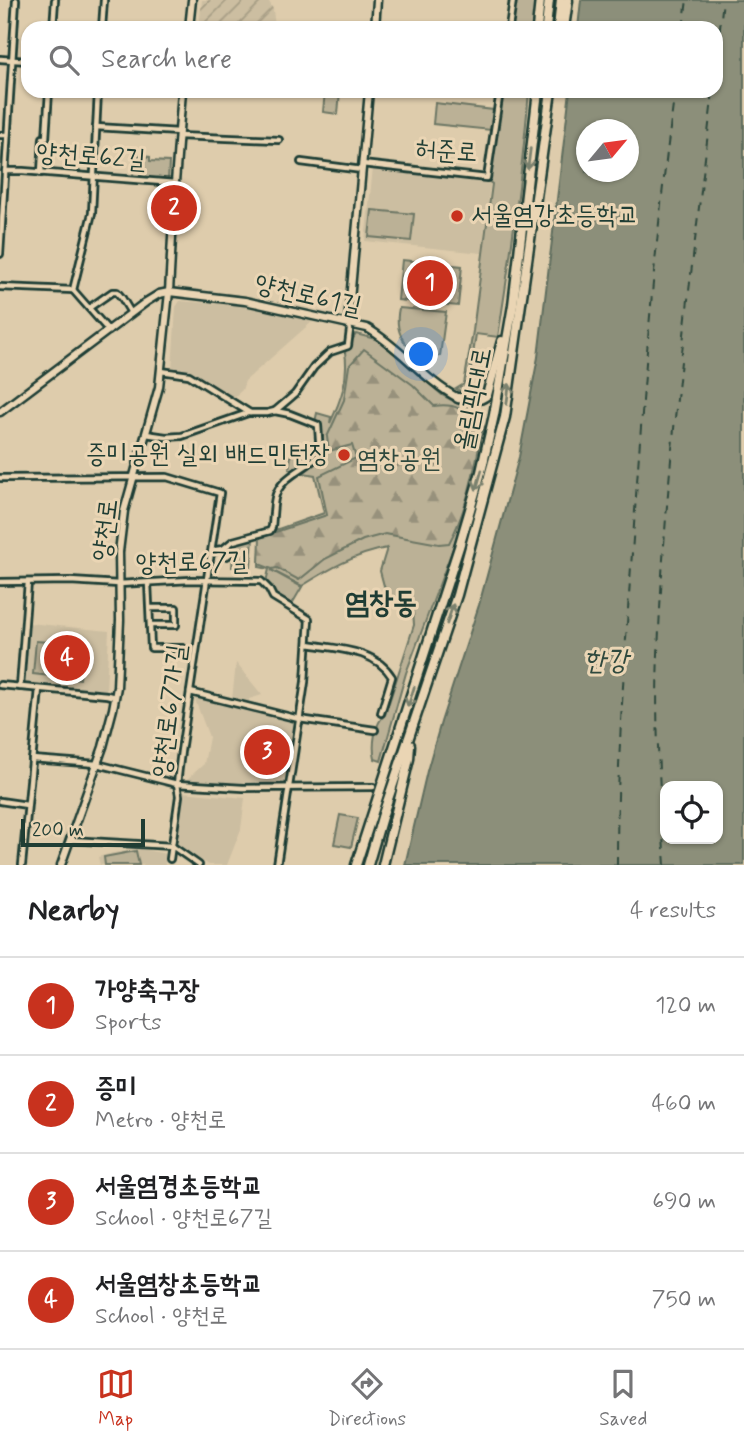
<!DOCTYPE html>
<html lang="en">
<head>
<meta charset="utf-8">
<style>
	body { margin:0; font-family:Mynerve,"Poor Story",sans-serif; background:#f6f6f6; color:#202124 }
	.controls { position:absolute; right:21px; bottom:21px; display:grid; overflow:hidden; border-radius:14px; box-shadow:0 2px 5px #0004 }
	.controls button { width:63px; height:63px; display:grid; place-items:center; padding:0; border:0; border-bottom:2px solid #e0e0e0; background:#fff; color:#202124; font:35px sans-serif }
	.compass { position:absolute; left:576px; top:119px; width:63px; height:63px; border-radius:50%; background:#fff; box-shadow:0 2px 5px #0004; rotate:61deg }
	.scale { position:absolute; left:21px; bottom:18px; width:124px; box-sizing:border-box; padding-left:7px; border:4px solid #1f3d34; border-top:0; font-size:19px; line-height:24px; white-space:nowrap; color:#1f3d34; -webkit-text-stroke:5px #ead5b4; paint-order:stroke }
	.you { position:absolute; left:422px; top:355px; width:24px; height:24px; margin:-18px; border:5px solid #fff; border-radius:50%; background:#1a73e8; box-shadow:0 0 0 10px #1a73e833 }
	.badge { display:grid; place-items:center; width:46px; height:46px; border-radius:50%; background:#c8321e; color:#fff; font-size:23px; font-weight:700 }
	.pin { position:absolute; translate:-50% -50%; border:4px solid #fff; box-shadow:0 2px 7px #0006 }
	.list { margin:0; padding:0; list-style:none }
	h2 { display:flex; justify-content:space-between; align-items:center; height:91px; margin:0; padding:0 28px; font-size:30px }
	h2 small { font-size:23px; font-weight:400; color:#757577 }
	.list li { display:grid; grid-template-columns:46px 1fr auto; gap:21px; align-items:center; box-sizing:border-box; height:98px; padding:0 28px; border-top:2px solid #e0e0e0 }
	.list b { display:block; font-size:26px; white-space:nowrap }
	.list p { margin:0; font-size:23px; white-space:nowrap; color:#757577 }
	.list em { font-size:23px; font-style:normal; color:#757577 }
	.icon { flex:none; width:38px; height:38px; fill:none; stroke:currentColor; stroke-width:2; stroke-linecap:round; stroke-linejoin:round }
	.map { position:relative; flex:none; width:744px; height:865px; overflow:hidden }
	.search { position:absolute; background:#fff; box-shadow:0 2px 5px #0004; left:21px; right:21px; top:21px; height:77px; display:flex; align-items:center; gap:18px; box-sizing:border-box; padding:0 24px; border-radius:21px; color:#757577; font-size:26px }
	.sheet { height:483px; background:#fff }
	nav { display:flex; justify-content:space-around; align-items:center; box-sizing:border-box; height:98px; border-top:2px solid #e0e0e0; background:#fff; font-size:19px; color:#757577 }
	nav a { display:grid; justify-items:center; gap:4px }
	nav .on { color:#c8321e }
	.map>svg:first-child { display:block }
	.built { fill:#ccbea1 }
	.industrial { fill:url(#industrial-furrows) }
	.green { fill:#bbb196; stroke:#6d7765; stroke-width:2 }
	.forest { fill:url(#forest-firs); stroke:#6d7765; stroke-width:2 }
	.water { fill:#8c8f7a; stroke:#606e5e; stroke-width:2; fill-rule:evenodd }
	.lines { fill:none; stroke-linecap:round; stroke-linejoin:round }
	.ferry { stroke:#2f493e; stroke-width:2; stroke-dasharray:9 7; stroke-linecap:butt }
	.street-casing { stroke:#1f3d34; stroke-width:10 }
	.secondary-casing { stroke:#1f3d34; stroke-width:11 }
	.highway-casing { stroke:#1f3d34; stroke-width:13 }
	.street { stroke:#ead5b4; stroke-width:4.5 }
	.secondary { stroke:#ead5b4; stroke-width:6 }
	.highway { stroke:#ead5b4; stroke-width:8 }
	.oneway { stroke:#7a816e }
	.poi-dot { fill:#c8321e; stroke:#ead5b4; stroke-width:2.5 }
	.labels { text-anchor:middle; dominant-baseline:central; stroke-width:6; stroke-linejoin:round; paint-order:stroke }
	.street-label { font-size:26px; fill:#1f3d34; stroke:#ead5b4 }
	.poi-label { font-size:26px; fill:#1f3d34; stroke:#ead5b4; text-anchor:start }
	.park-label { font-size:26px; fill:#2f493e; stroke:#ead5b4 }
	.water-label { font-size:28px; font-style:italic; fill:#2f493e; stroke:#ead5b4 }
	.quarter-label { font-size:30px; font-weight:bold; fill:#1f3d34; stroke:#ead5b4 }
</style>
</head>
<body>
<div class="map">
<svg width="744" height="865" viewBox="0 0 744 865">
	<defs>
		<pattern id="industrial-furrows" width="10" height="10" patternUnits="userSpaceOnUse" patternTransform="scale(1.75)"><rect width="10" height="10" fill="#ccbea1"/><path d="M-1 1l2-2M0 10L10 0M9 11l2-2" fill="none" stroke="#a59c84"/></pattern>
		<pattern id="forest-firs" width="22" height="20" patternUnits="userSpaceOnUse" patternTransform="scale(1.75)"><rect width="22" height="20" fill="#bbb196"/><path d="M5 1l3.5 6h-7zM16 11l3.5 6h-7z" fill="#97917b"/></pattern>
	</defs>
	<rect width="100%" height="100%" fill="#deccac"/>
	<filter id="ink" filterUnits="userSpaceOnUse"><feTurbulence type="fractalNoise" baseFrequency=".0143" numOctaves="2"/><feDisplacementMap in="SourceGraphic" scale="14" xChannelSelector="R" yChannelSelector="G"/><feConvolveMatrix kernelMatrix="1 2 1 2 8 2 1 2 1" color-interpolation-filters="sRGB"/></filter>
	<g filter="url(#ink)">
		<g class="built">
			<polygon points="373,168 484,181 490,184 482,253 365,241"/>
			<polygon points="180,301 247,306 296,314 314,320 245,381 242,390 231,400 194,374 172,370 176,307"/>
			<polygon points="28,623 109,631 106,691 23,685"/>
			<polygon points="236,663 262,695 249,699 248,706 236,703 232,700"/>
			<polygon points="194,697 295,720 284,785 185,781 204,764 209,737"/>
			<polygon points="182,792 245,798 241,829 227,865 209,865 179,846 175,840"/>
			<polygon points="141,849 166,854 165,865 100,865 98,857 113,853"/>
		</g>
		<polygon class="industrial" points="202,0 268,0 273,9 275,28 199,28"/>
		<g class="green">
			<polygon points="514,0 538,0 535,28 510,28"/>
			<polygon points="325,91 340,91 338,114 323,112"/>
			<path d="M501,91H529C522,173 511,255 498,337L476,334L467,395L456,389L464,384L473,331L492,184L488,181Z"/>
			<polygon points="435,103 493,110 491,130 433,124"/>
			<polygon points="134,155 150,157 150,161 169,162 168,181 133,178"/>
			<polygon points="372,210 414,214 411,241 369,237"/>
			<polygon points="402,260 462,266 458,306 398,300"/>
			<path d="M399,308L446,312L440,356C410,360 393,336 399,308Z"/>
			<path d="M356,334L379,340L442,395L477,414L485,429L472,489L453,548L406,673L381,761L375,759C372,747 374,723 385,715L414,625L413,610L387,597L380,571L387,548C355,554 329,569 302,586L271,570L302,587L292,604L275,595L266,582L269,569L259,567L261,535L324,513L315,475L303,473C324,457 322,462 323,436H321L320,423L315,422L317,413L331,417L330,423C341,400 349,378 345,352Z"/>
			<polygon points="292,449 318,452 294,471 289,469"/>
			<polygon points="253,538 251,567 232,567 234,544"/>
			<polygon points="36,641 84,645 80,679 33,674"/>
			<polygon points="340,815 358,818 351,847 334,844"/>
			<polygon points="136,851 139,865 105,865 104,857"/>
		</g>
		<path class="forest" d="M364,349L413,385L434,406C460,402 466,413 483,430C474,468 468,509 449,543L439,544L385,534L363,540L325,559L299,580L277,568L272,569L259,564L260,537L327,515L319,476L356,458L352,445L329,451L327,437L344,400L349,366Z"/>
		<path class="water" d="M581,0H744V865H405L427,771L441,722L479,605L519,457L538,357L570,91H716V28H578ZM586,130H628V172H586ZM665,786H718V839H665Z"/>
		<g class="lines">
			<g class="ferry">
				<polyline points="683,28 687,0"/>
				<polyline points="716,63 723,0"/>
				<path d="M617,865C617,751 626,638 634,525C644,380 655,235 675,91"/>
				<path d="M665,865C660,795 655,724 658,654C665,465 691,278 713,91"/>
			</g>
			<defs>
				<g id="street">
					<polyline points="53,28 55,0"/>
					<polyline points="102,28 104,0"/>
					<polyline points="509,28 513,0"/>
					<polyline points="0,59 28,61"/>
					<polyline points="96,127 179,132"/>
					<polyline points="0,135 7,135"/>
					<polyline points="178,136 279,140"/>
					<polyline points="301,162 362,170"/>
					<polyline points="362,164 487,178 500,91"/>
					<polyline points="5,171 23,171 175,183"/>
					<polyline points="41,173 43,138 46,138 49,91"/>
					<polyline points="0,254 16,0"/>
					<polyline points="0,287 73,290"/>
					<polyline points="73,290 92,213 98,91"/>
					<polyline points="73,290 109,331"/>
					<polyline points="89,308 112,292 117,292 122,298 131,313"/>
					<polyline points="161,371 189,375 250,413"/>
					<polyline points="275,411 295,394 314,367 330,352 348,346 350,330 348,323"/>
					<path d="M146,434L166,437L182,436L248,413H267L275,411L290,414L318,425L320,454C307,469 280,476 275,498C273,507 273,518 272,527L270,531L233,541L223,549L216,550L212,553"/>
					<polyline points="0,478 167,477 220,493 181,751 177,784 179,796 170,859"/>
					<polyline points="227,556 231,553"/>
					<polyline points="0,582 70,581 119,584 190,580 261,581 269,589 273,597 309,619 305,682 277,865"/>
					<polyline points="148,583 151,648 183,648"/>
					<polyline points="150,608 176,608 176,625 151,625"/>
					<path d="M308,644C338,649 375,649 392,677L381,713"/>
					<polyline points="0,685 107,695 115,697"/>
					<polyline points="20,687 28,582"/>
					<polyline points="190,692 299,719 375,730"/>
					<polyline points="32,759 97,764 177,784 243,788 373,787"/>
					<polyline points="0,801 27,805"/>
					<polyline points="70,840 172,846 199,865"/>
					<polyline points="22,865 39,689"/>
				</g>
				<g id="secondary">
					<polyline points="189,28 192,0"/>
					<polyline points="375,28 377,0"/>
					<polyline points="348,322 369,91"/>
					<path d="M0,412L146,302L159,294L169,292L245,301L367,328C400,347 424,380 458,398"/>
					<polyline points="61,865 103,747 113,709 117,687 120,620 119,552 124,511 159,387 169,292 175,183 182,91"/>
				</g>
				<g id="highway">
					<polyline points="537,28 540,0"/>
					<polyline points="546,28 549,0"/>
					<polyline points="558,28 561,0"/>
					<polyline points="564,28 568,0"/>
					<path d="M458,398C469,400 477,403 487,395L502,341"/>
					<polyline points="356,865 459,547 481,472 494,415 513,305 538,91"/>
					<polyline points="368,865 382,817 457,595 505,417 551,91"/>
					<polyline points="383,865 409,759 410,745"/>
				</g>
			</defs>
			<use href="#street" class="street-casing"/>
			<use href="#secondary" class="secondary-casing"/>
			<use href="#highway" class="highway-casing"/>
			<use href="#street" class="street"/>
			<use href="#secondary" class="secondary"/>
			<use href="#highway" class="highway"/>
		</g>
		<defs><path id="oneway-shaft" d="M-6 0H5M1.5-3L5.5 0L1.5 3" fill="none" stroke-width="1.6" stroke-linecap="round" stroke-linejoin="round" transform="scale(1.75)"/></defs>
		<g class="oneway">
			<use href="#oneway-shaft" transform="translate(529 159) rotate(97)"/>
			<use href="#oneway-shaft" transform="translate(508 394) rotate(-83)"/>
			<use href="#oneway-shaft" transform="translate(479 480) rotate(106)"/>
			<use href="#oneway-shaft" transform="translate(450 614) rotate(-72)"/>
			<use href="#oneway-shaft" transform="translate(411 697) rotate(108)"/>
		</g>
	</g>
	<g class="poi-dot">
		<circle cx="457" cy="216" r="7"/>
		<circle cx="344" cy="455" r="7"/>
	</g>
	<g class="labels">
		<g class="street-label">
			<text transform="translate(446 152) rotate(3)">허준로</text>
			<text transform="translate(91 157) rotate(4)">양천로62길</text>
			<text transform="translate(308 296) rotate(13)">양천로61길</text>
			<text transform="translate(474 399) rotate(-79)">올림픽대로</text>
			<text transform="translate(106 530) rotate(-83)">양천로</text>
			<text transform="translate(192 563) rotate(-1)">양천로67길</text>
			<text transform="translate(170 711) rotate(-83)">양천로67가길</text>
		</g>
		<g class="poi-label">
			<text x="471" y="216">서울염강초등학교</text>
			<text x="330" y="455" text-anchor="end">증미공원 실외 배드민턴장</text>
		</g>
		<g class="park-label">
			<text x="399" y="460">염창공원</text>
		</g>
		<g class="water-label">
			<text x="606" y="661">한강</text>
		</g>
		<g class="quarter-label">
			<text x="381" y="603">염창동</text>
		</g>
	</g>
</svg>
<div class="controls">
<button><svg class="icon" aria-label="locate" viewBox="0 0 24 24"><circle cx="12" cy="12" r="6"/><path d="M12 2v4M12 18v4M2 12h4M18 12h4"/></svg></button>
</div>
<svg class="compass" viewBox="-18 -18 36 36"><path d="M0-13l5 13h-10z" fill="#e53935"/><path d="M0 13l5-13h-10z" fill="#757577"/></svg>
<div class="scale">200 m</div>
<div class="you"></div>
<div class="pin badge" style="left:430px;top:283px">1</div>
<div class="pin badge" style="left:174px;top:208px">2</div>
<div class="pin badge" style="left:267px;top:752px">3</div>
<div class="pin badge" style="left:67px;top:658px">4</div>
<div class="search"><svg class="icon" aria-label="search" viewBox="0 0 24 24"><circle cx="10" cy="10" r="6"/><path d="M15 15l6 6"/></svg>Search here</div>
</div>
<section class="sheet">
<h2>Nearby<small>4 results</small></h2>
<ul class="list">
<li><span class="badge">1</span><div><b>가양축구장</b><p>Sports</p></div><em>120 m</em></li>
<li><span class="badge">2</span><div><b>증미</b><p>Metro · 양천로</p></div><em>460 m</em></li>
<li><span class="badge">3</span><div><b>서울염경초등학교</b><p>School · 양천로67길</p></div><em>690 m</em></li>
<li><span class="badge">4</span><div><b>서울염창초등학교</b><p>School · 양천로</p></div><em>750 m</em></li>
</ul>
</section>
<nav>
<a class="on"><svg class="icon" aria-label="map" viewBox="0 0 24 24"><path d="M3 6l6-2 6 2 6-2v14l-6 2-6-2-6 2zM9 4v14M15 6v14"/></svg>Map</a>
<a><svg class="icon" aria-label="directions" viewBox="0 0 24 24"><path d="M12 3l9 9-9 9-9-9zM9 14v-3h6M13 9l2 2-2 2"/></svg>Directions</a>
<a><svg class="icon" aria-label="saved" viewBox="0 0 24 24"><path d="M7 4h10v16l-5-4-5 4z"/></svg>Saved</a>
</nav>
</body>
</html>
